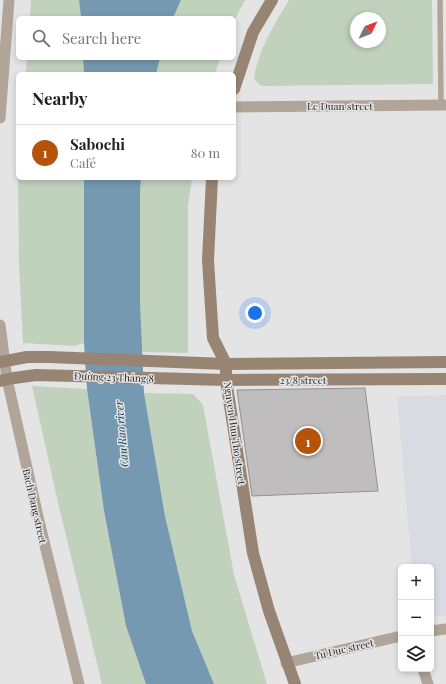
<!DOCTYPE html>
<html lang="en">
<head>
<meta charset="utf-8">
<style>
	body { margin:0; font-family:"Playfair Display",serif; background:#f6f6f6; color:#222 }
	.controls { position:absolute; right:12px; bottom:12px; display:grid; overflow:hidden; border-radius:6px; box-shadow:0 2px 6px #0003 }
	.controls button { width:36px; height:36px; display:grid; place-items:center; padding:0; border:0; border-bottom:1px solid #e0e0e0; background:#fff; color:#222; font:20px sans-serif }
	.compass { position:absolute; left:350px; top:12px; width:36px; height:36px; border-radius:50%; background:#fff; box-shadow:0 2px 6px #0003; rotate:47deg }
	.you { position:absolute; left:255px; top:313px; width:14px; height:14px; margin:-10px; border:3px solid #fff; border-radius:50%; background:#1a73e8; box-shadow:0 0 0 6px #1a73e833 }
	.badge { display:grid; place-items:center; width:26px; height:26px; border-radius:50%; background:#b45309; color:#fff; font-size:13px; font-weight:700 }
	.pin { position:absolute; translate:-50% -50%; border:2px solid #fff; box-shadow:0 1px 4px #0006 }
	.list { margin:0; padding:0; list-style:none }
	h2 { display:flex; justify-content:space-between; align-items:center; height:52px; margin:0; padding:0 16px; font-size:17px }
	h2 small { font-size:13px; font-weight:400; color:#767676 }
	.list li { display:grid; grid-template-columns:26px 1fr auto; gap:12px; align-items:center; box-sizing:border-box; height:56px; padding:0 16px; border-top:1px solid #e0e0e0 }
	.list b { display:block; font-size:15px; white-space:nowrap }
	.list p { margin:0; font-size:13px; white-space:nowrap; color:#767676 }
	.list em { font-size:13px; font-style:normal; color:#767676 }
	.icon { flex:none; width:22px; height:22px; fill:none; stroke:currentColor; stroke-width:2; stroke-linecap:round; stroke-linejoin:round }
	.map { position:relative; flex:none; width:446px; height:684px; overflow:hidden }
	.search { position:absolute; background:#fff; box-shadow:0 2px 6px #0003; left:16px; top:16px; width:220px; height:44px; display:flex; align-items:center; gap:10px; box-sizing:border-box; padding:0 14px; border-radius:6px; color:#767676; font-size:15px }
	.panel { position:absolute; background:#fff; box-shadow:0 2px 6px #0003; left:16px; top:72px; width:220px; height:108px; border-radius:6px }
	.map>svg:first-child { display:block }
	.built { fill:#dadae3 }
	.green { fill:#c0d1bc; fill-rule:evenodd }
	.water { fill:#7599b0 }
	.building { fill:#bfbdbd; stroke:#939292 }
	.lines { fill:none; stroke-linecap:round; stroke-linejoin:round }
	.lane { stroke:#b1a498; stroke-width:5.5 }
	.street { stroke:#b1a498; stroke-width:11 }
	.secondary { stroke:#988473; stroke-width:12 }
	.labels { text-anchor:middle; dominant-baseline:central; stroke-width:3; stroke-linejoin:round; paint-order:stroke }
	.street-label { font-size:10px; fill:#252526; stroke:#e4e4e5 }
	.water-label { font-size:11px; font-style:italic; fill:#02354d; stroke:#e4e4e5 }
</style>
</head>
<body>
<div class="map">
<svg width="446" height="684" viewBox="0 0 446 684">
	<rect width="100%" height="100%" fill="#e4e4e5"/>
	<polygon class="built" points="446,395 446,615 431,618 431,567 412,567 397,397"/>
	<g class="green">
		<polygon points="31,0 79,0 81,18 30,18"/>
		<polygon points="181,0 245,0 234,21 234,18 173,18"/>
		<path d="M289,0H432L433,84L261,86L254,79C258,50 274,25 289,0ZM356,18H380V42H356Z"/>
		<polygon points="27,58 83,58 84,74 26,74"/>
		<polygon points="160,58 220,58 215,74 156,74"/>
		<polygon points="18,178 84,178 84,343 73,346 23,343 19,265"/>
		<polygon points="141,178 192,178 188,206 188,353 141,352 140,303 140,193"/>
		<polygon points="32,386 87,389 104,511 126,626 146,684 102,684 59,507"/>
		<polygon points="144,393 193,394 203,405 234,575 267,684 214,684 192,631 165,516"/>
	</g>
	<g class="water">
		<polygon points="79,0 181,0 173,18 81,18"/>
		<polygon points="83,58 160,58 156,74 84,74"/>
		<polygon points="84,178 141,178 140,193 140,303 144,393 165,516 192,631 214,684 146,684 126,626 104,511 87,389 84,343"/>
	</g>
	<polygon class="building" points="365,388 378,491 252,496 237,390"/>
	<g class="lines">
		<polyline class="lane" points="440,0 441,105"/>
		<g class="street">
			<polyline points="234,107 446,105"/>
			<polyline points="0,118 9,0"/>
			<polyline points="0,325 7,379 39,521 79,684"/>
			<polyline points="431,631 446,629"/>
			<polyline points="286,663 401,636"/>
			<polyline points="423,669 428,684"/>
		</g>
		<g class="secondary">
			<polyline points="234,89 253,32 272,0"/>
			<polyline points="212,178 208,260 210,292 213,338 226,364 226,380 253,553 269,611 295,684"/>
			<polyline points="0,362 27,357 49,357 226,364 446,362"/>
			<polyline points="0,381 14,378 36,375 226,380 446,379"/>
		</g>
	</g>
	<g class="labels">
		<g class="street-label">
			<text x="340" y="106">Le Duan street</text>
			<text transform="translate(114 377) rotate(2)">Đường 23 Tháng 8</text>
			<text x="303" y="380">23/8 street</text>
			<text transform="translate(235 433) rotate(82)">Nguyen Huu Tho street</text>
			<text transform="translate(35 506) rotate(77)">Bach Dang street</text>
			<text transform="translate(344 649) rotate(-13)">Tu Duc street</text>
		</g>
		<g class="water-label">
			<text transform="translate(121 434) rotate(-95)">Cau Rao river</text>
		</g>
	</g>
</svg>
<div class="controls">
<button>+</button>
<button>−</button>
<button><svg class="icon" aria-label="layers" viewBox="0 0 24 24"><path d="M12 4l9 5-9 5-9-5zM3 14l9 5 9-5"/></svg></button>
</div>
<svg class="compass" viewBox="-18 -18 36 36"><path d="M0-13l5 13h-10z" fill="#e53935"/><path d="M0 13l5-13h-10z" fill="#767676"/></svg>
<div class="you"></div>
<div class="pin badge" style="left:308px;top:441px">1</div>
<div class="search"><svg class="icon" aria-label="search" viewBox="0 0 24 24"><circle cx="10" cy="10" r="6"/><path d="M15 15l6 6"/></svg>Search here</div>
<section class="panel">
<h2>Nearby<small></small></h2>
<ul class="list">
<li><span class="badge">1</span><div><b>Sabochi</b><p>Café</p></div><em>80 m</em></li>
</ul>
</section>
</div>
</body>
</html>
